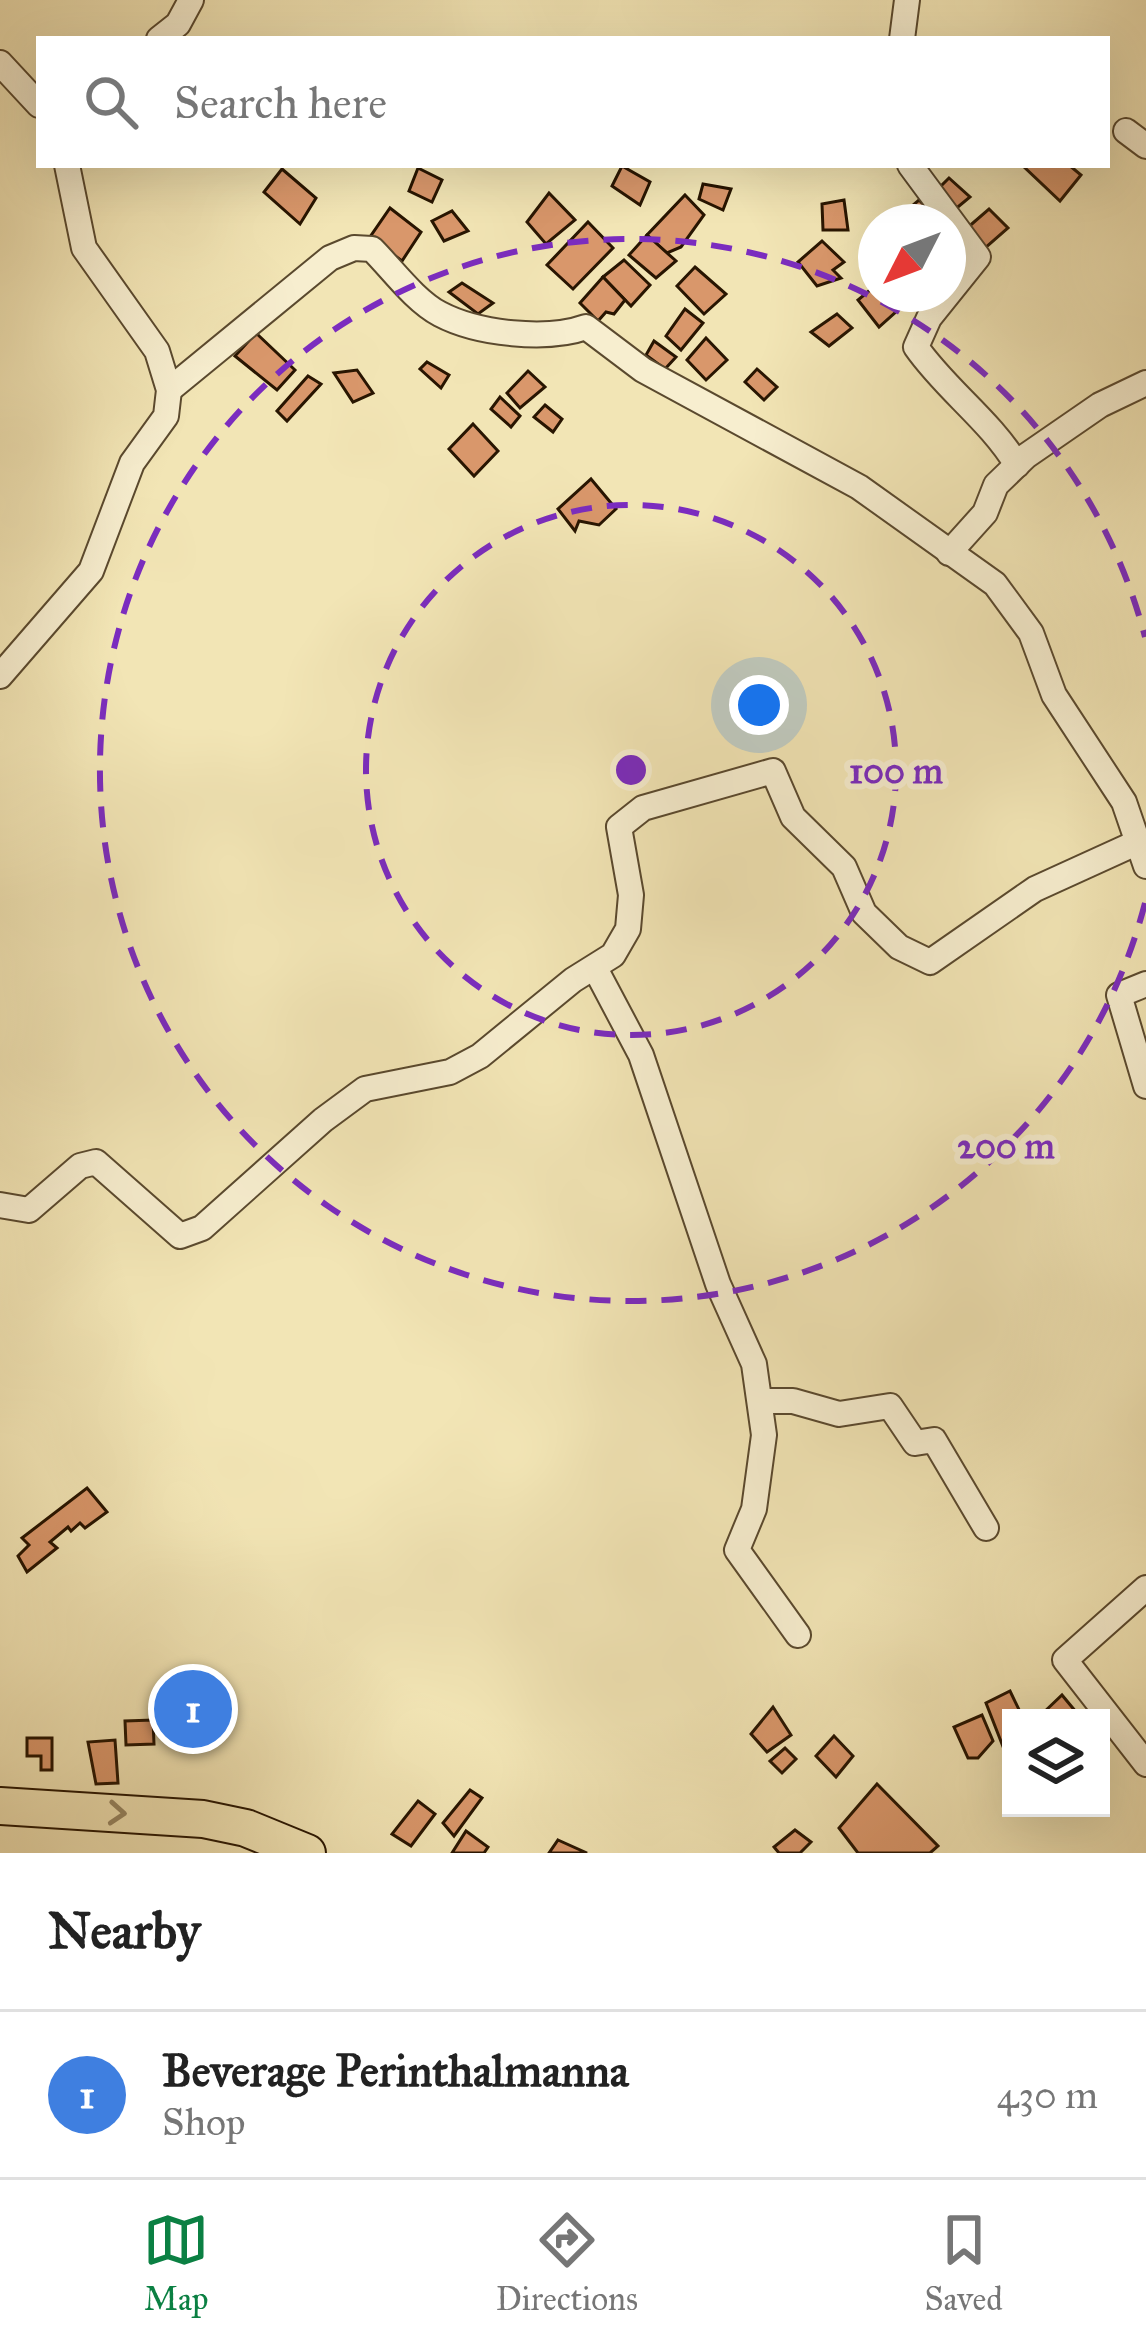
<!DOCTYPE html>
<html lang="en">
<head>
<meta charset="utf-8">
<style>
	body { margin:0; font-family:"IM FELL Great Primer",serif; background:#f6f6f6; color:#222 }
	.controls { position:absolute; right:36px; bottom:36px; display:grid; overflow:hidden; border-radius:0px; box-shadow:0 12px 48px #0002 }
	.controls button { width:108px; height:108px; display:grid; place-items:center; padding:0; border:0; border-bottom:3px solid #e0e0e0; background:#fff; color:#222; font:60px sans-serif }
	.compass { position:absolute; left:858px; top:204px; width:108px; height:108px; border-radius:50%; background:#fff; box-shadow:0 12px 48px #0002; rotate:228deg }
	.you { position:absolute; left:759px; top:705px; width:42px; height:42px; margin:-30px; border:9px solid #fff; border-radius:50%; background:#1a73e8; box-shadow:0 0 0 18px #1a73e833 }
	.badge { display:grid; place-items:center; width:78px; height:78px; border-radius:50%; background:#0b8043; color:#fff; font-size:39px; font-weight:700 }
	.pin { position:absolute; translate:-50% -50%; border:6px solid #fff; box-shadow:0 3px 12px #0006 }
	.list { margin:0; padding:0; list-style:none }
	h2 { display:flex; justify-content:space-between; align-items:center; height:156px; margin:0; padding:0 48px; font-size:51px }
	h2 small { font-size:39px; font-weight:400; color:#767676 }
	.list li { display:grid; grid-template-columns:78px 1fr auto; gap:36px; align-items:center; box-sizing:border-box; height:168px; padding:0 48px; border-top:3px solid #e0e0e0 }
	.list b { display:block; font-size:45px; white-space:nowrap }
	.list p { margin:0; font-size:39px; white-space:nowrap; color:#767676 }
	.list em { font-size:39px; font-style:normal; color:#767676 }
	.icon { flex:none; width:66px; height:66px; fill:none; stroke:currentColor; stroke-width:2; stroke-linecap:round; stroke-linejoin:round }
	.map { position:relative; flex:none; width:1146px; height:1853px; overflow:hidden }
	.search { position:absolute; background:#fff; box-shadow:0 12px 48px #0002; left:36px; right:36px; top:36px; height:132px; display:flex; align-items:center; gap:30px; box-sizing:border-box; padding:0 42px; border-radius:0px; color:#767676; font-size:45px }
	.sheet { height:324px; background:#fff }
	nav { display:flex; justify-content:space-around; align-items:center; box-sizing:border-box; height:168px; border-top:3px solid #e0e0e0; background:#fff; font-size:33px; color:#767676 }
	nav a { display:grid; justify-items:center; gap:6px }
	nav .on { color:#0b8043 }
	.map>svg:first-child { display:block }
	.building { fill:#d9976b; stroke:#281501; stroke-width:3 }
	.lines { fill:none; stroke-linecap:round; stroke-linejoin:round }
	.minor-casing { stroke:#5a492e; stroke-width:28 }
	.highway-casing { stroke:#281501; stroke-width:40 }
	.minor { stroke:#f7eecf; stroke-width:24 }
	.highway { stroke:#f2e5b5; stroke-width:36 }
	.oneway { stroke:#978764 }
	.ring { fill:none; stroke:#7b2cbf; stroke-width:6; stroke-dasharray:21 15 }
	.centre { fill:#7b2cbf; stroke:#f7eecf; stroke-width:6 }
	.ring-label { font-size:36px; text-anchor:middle; font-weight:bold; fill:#7b2cbf; stroke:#f7eecf; stroke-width:12; stroke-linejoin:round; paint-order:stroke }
</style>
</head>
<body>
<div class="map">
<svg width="1146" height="1853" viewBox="0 0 1146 1853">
	<rect width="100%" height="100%" fill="#f2e5b5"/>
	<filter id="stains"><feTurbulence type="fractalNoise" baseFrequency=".00167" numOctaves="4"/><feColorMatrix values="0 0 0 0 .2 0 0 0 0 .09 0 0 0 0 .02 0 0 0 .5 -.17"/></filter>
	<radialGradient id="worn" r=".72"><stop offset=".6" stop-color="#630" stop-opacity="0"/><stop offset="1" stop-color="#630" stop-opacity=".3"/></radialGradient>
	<g class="building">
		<polygon points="1022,165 1069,165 1081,175 1060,201"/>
		<polygon points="622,166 650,182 640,205 612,186"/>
		<polygon points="418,168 442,180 432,202 409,191"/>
		<polygon points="282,169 316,198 300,224 264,192"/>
		<polygon points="949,178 970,197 953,211 937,190"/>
		<polygon points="703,184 731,189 723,210 699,199"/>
		<polygon points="549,193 575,220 546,244 527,222"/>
		<polygon points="685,195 704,215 681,247 667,253 647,235"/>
		<polygon points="844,200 848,230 823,230 822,204"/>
		<polygon points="919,200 939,220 893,222"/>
		<polygon points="390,208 421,232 402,261 370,237"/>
		<polygon points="989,209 1008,228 984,249 966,229"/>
		<polygon points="452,211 468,231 444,241 432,221"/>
		<polygon points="588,222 613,248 573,289 547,265"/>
		<polygon points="948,231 966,253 948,269"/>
		<polygon points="647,235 676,261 656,278 629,255"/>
		<polygon points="822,241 844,262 833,270 841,278 817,286 798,262"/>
		<polygon points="624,260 650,285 631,306 603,277"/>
		<polygon points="695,267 726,294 704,314 677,286"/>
		<polygon points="603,277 625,300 614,314 606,312 598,321 580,303"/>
		<polygon points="462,283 493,303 478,314 449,292"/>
		<polygon points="876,285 876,294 902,294 908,301 879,327 858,300"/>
		<polygon points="685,309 703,323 681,350 666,336"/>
		<polygon points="837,314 852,328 829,346 811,332"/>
		<polygon points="256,333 295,370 277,390 235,356"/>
		<polygon points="706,338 727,360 706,380 687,360"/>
		<polygon points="654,341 676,357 665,369 646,355"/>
		<polygon points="427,362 449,375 441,388 420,369"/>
		<polygon points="757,369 777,387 764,400 745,382"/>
		<polygon points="357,370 373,393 353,402 334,373"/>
		<polygon points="528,371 545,387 520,408 507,393"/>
		<polygon points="308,376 321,384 287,421 277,411"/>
		<polygon points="500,397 520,416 511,427 491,409"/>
		<polygon points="545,405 562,419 553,432 534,417"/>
		<polygon points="473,424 498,451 474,476 449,449"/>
		<polygon points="591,479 616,509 599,525 579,521 575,531 558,509"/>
		<polygon points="87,1488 107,1512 85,1528 80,1523 71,1531 68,1527 50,1542 57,1548 27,1572 18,1556 29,1545 22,1538"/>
		<polygon points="180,1684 203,1684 205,1727 182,1728"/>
		<polygon points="1010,1691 1023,1718 1011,1718 1009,1762 986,1703"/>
		<polygon points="1062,1695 1081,1718 1042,1714"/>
		<polygon points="773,1707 791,1735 767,1752 751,1734"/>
		<polygon points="982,1715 993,1741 978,1758 968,1758 954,1727"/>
		<polygon points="153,1720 154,1744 126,1745 125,1721"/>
		<polygon points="834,1736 853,1756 836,1777 816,1756"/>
		<polygon points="27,1738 52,1738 52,1770 41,1770 41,1756 27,1756"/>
		<polygon points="115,1740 118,1783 96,1784 88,1742"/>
		<polygon points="785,1748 796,1759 782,1773 770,1761"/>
		<polygon points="877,1784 938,1846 930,1853 858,1853 839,1828"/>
		<polygon points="470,1790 482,1798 454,1836 443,1823"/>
		<polygon points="418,1801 435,1814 411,1846 392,1834"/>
		<polygon points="795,1830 811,1842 800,1853 779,1853 774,1847"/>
		<polygon points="466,1831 488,1847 484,1853 452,1853"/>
		<polygon points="558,1840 587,1853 549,1853"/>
	</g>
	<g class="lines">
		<defs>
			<g id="minor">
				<polyline points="159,39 178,24 191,0"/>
				<polyline points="902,39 907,0"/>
				<polyline points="0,63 39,105"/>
				<polyline points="1126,131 1146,146"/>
				<path d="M910,165L978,257L929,318L916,347C946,390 990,420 1017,465"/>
				<path d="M169,390L330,258L354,248L372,249C392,269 415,301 440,314C478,334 547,341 586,327L643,370L859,487L995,584L1031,633L1054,695L1124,802L1146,866"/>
				<polyline points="949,553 985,513 996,485 1026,456 1100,405 1146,383"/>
				<polyline points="0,676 91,571 132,463 166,416 169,390 157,351 84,248 67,165"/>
				<polyline points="596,970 641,1055 718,1284 754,1364 764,1435 754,1509 737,1550 798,1635"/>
				<polyline points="1146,984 1119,995 1146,1086"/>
				<polyline points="0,1205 29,1210 80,1166 96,1162 180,1236 202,1228 323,1120 365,1089 450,1072 480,1056 573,980 613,955 628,929 631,895 619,827 643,808 773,771 793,817 844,867 864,913 899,947 930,962 1035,889 1136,843"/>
				<polyline points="763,1401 793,1401 839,1414 890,1406 915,1443 934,1440 986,1528"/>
				<polyline points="1146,1588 1065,1660 1146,1764"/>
			</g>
			<polyline id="highway" points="0,1806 203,1819 246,1828 307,1853"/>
		</defs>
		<use href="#minor" class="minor-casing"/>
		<use href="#highway" class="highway-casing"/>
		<use href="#minor" class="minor"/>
		<use href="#highway" class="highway"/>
	</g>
	<defs><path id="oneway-chevron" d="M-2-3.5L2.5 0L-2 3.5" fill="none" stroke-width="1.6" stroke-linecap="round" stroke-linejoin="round" transform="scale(3)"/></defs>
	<use class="oneway" href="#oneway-chevron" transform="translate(117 1813) rotate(4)"/>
	<g class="ring">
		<circle cx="631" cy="770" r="265"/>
		<path d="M1145 903A531 531 0 1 1 1145 637"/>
	</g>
	<circle cx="631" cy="770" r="18" class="centre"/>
	<g class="ring-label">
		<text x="896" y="783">100 m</text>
		<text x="1006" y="1158">200 m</text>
	</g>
	<rect width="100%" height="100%" filter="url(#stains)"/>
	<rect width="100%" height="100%" fill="url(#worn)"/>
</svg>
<div class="controls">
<button><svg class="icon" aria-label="layers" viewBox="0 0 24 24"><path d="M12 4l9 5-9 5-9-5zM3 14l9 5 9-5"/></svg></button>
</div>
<svg class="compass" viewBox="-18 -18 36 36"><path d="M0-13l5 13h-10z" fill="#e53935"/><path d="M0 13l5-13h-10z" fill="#767676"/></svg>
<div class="you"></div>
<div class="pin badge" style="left:193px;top:1709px;background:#3f7fe0">1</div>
<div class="search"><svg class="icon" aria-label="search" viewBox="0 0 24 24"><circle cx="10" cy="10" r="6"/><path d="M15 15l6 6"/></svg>Search here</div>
</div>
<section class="sheet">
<h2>Nearby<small></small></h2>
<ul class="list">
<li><span class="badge" style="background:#3f7fe0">1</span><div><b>Beverage Perinthalmanna</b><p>Shop</p></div><em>430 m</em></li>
</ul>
</section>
<nav>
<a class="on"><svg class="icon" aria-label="map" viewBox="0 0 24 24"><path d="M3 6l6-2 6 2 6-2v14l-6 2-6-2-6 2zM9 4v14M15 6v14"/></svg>Map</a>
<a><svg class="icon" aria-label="directions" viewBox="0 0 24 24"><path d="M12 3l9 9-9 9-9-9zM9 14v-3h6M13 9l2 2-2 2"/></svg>Directions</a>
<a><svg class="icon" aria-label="saved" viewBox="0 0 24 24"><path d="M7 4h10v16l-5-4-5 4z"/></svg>Saved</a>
</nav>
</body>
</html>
